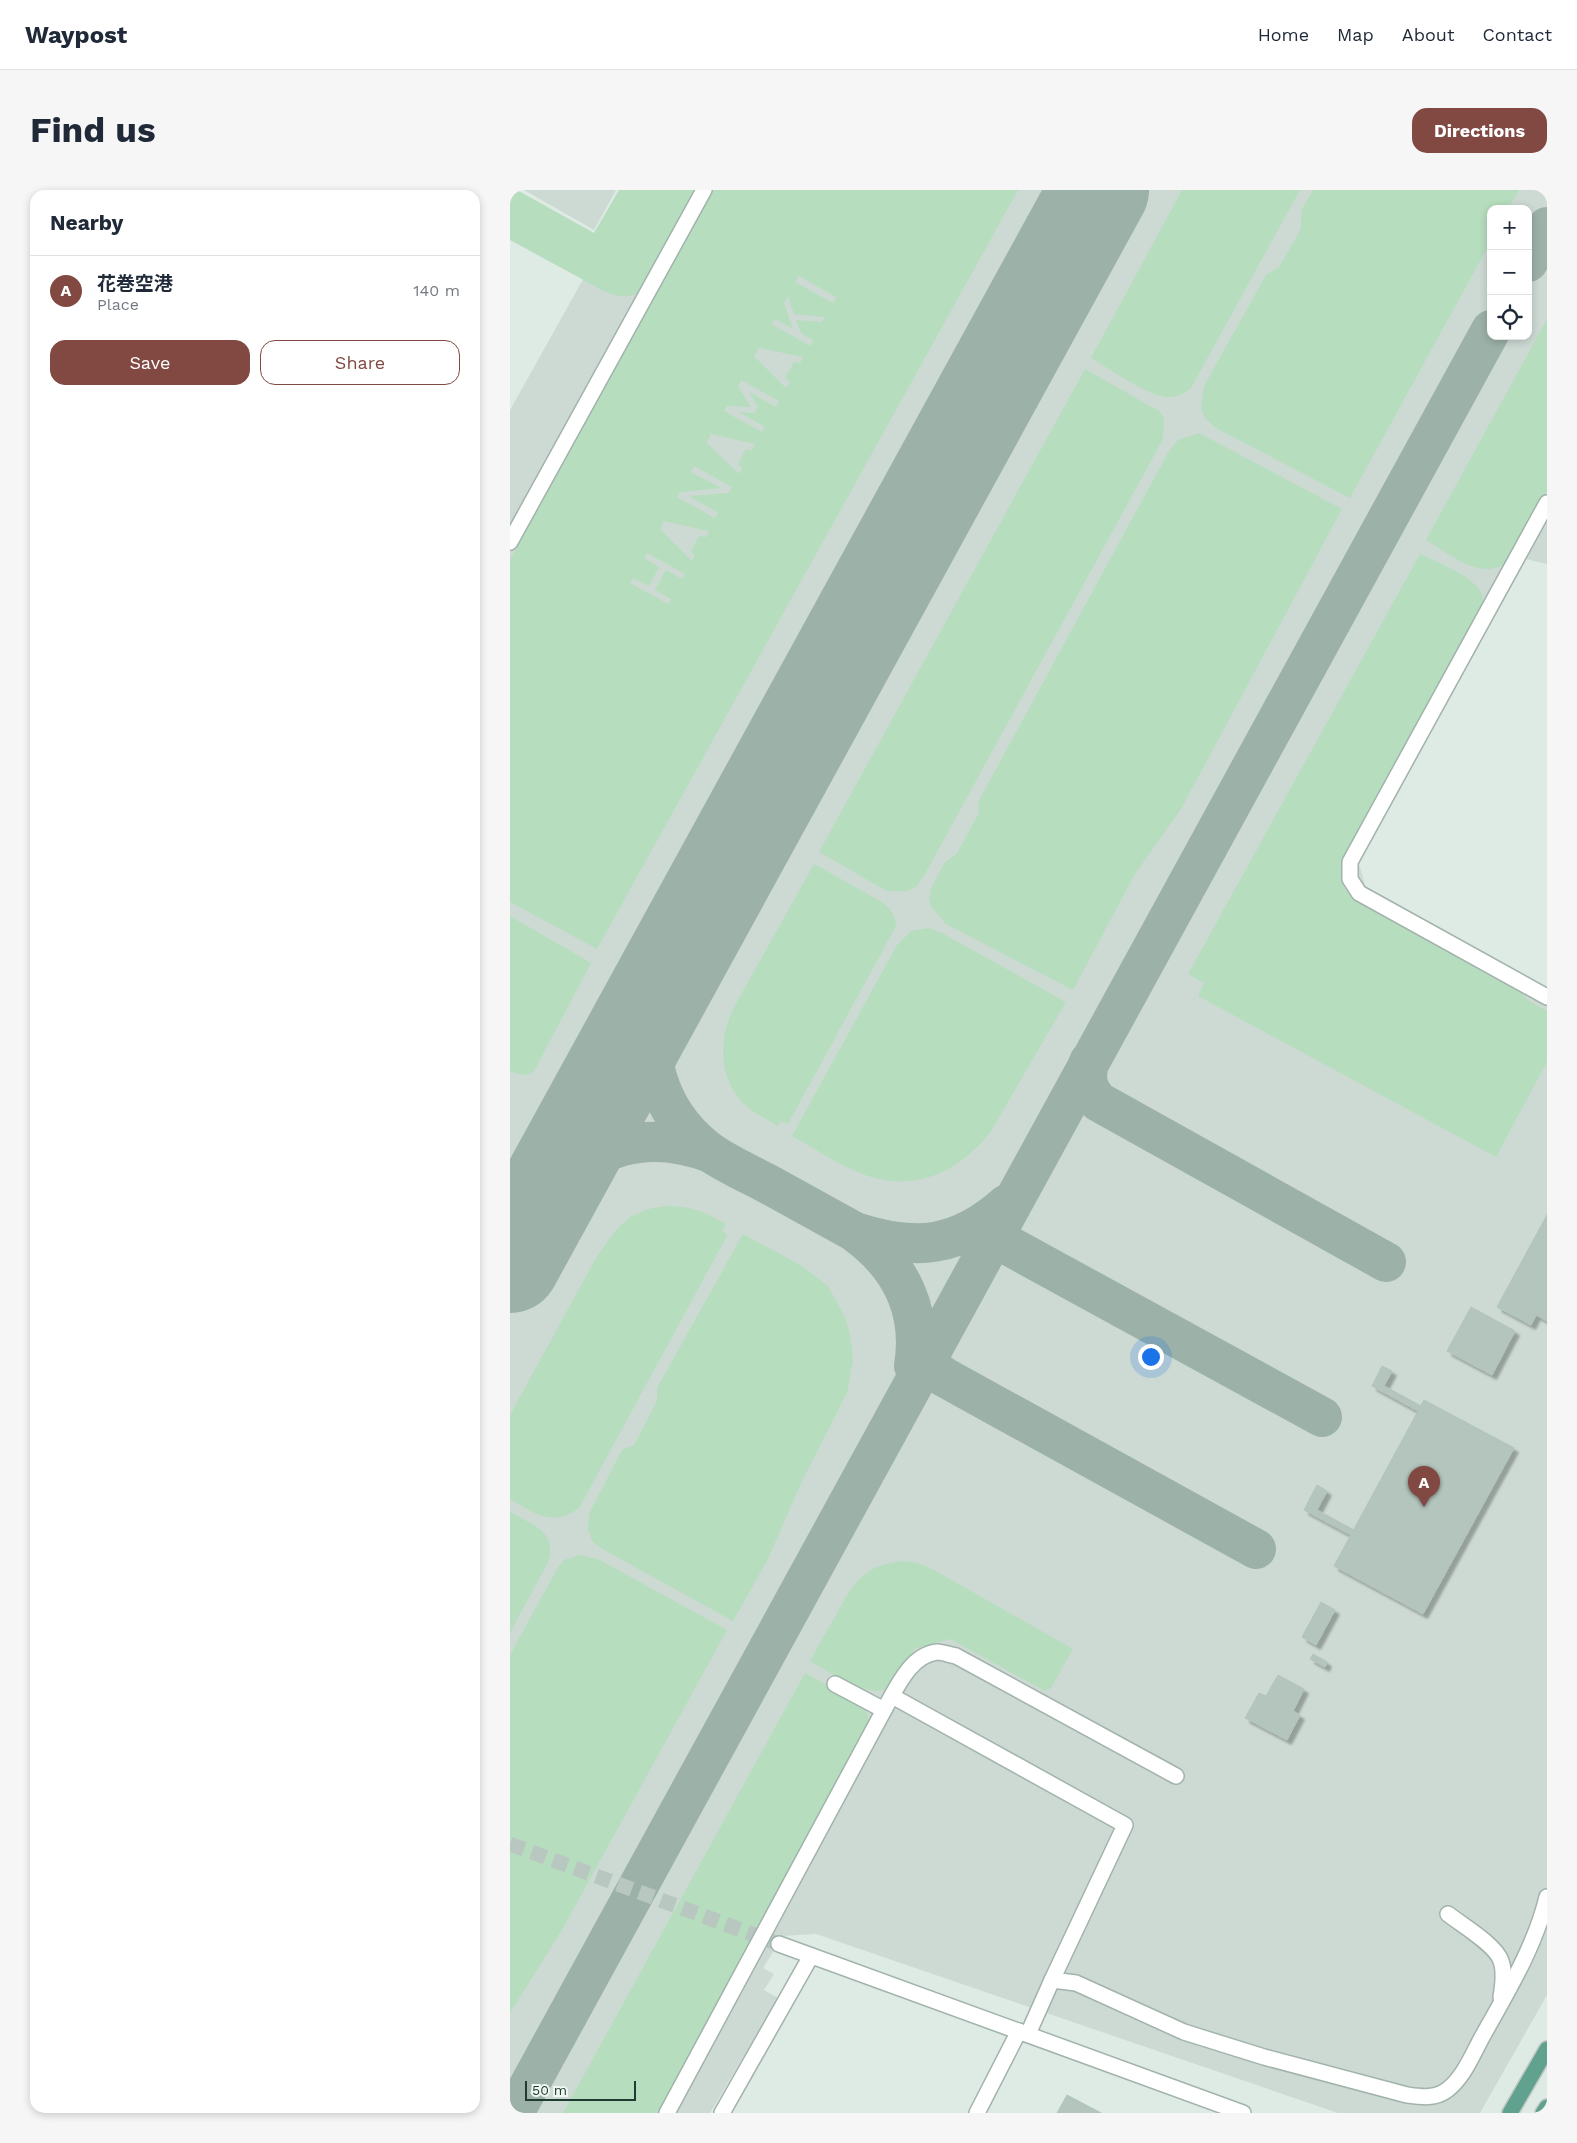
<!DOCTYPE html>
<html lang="en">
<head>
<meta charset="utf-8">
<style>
	body { margin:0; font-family:"Work Sans","Noto Sans JP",sans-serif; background:#f6f6f7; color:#1f2937 }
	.controls { position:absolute; right:15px; top:15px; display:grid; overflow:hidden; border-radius:10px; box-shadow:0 2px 8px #0003 }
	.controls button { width:45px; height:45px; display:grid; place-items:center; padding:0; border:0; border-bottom:1px solid #e0e1e3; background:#fff; color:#1f2937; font:25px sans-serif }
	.scale { position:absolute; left:15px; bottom:12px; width:111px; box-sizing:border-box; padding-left:5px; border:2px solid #1f3b32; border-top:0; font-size:14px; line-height:18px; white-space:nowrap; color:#1f3b32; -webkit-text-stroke:4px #eff7f3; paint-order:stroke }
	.you { position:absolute; left:640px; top:1166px; width:18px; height:18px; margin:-12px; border:4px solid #fff; border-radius:50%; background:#1a73e8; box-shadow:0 0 0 8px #1a73e833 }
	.badge { display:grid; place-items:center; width:32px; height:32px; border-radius:50%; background:#814942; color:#fff; font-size:16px; font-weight:700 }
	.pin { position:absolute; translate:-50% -41px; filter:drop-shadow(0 1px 2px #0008) }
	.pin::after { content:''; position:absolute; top:26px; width:18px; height:15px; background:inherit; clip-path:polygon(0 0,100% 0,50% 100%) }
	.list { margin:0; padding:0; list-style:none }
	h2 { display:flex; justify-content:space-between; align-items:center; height:65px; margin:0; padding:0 20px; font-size:21px }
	h2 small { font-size:16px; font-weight:400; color:#747a83 }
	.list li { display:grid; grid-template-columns:32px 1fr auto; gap:15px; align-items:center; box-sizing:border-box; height:70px; padding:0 20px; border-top:1px solid #e0e1e3 }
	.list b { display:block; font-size:19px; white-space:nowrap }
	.list p { margin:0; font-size:16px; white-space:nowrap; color:#747a83 }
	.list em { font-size:16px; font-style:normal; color:#747a83 }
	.actions { display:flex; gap:10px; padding:15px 20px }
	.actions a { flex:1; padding:11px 0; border:1px solid #814942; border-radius:15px; text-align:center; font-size:18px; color:#814942 }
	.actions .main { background:#814942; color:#fff }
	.icon { flex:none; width:28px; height:28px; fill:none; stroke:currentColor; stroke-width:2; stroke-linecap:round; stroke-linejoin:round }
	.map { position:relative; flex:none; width:1037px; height:1923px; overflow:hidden; border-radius:15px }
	header { display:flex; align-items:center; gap:30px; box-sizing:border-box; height:70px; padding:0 25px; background:#fff; border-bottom:1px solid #e0e1e3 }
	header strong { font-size:24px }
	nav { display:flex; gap:28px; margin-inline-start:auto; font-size:18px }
	.intro { display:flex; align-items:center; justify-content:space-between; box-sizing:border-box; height:120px; padding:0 30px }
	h1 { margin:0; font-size:35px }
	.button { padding:12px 22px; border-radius:15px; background:#814942; color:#fff; font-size:18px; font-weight:700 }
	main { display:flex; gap:30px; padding:0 30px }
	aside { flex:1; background:#fff; border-radius:15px; box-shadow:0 2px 8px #0003 }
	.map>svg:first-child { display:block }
	.built { fill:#cddad3; fill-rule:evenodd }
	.green { fill:#b6ddbe; fill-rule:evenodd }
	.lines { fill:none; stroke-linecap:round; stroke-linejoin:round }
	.taxiway { stroke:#9cb1a8; stroke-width:40 }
	.runway { stroke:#9cb1a8; stroke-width:100 }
	.building { fill:#b4c5bd; stroke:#b1c4bb; filter:url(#shadow) }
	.minor-tunnel { stroke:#b8c8c0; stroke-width:15; stroke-dasharray:15 8; stroke-linecap:butt }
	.minor-casing { stroke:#a1b3ab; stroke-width:18 }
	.major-casing { stroke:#c0c8c6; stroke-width:18 }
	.minor { stroke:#fff; stroke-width:15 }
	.major { stroke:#61a28e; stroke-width:15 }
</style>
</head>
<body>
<header>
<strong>Waypost</strong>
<nav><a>Home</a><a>Map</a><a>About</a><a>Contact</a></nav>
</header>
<div class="intro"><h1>Find us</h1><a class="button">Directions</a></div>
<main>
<aside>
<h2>Nearby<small></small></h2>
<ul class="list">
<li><span class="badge">A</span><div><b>花巻空港</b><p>Place</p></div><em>140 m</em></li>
</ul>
<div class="actions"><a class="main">Save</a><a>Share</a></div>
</aside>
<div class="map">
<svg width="1037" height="1923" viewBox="0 0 1037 1923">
	<defs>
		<filter id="shadow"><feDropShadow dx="4.5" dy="4.5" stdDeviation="1" flood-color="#0004"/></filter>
	</defs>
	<rect width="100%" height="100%" fill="#deebe4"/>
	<g class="built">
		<polygon points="14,0 106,0 84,40"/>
		<path d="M123,0H1037V374L1016,369L849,674L856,698L1037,797V1805L970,1923H828L306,1744L273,1746L253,1778L264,1784L254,1800L268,1808L200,1923H0V220ZM981,19H1018V146H981Z"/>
	</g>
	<g class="green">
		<path d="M0,0H7L84,43L109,0H185L128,103C114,109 105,106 92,100L0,50Z"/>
		<path d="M202,0H508L87,759L0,712V370ZM289,86L326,107L323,113L285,92ZM278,106L284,124L315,127L312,132L286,130L291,143L303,150L301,156L261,134L265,129L283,139L274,113ZM249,158L293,167L290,173L284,172L275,188L280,192L276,198L244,166ZM231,190L269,211L266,217L239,202L248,217L245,223L229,222L255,237L252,242L214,221L217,216L241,217L228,196ZM201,244L245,254L242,260L236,259L228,274L232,279L229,284L197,253ZM184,276L222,297L219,303L179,306L208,323L205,328L167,307L170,302L211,298L181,282ZM154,331L199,341L196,347L189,346L181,361L185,366L182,371L150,339ZM137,363L175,384L172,389L156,380L145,400L161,409L158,414L120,393L123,388L139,396L149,377L134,368Z"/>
		<path d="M672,0H790L681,198C674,204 666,208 656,207C636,205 600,179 581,168Z"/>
		<polygon points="803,0 1009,0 998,19 981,19 981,51 840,308 706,238 695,228 691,218 694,196 756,85 769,77 791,39 791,21"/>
		<path d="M1037,129V301L1000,369C975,395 940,364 916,350Z"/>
		<polygon points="575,179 649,221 654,229 653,249 414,686 407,696 397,701 377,701 309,662"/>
		<polygon points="689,243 832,319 671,619 625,684 563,800 436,734 422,718 419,709 421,698 435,672 446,665 469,623 468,612 659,261 668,250"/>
		<path d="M910,364C926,372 967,387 972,405C974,411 972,416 971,421L834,671C827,694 834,702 852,715L1011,803L1019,811L1037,821V872L986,967L688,806L694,793L678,784Z"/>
		<path d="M304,674L372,712C381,719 385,724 386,736L278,934L271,931L268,936C254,928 236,919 227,906C208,879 210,845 224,817Z"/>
		<path d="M0,726L81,773L24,881C15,887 10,885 0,881Z"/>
		<path d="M419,738L432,743L556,812L480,943C446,984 402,1004 350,983C327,974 304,958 282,946L387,755L401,741Z"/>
		<path d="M155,1016C180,1016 194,1021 216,1034L212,1041L218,1044L69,1318C43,1338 24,1323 0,1309V1225L86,1068L105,1041L120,1027L138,1019Z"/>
		<polygon points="233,1044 292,1076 318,1096 336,1129 341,1150 343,1170 337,1203 292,1291 258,1369 223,1431 94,1360 83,1352 78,1340 79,1324 112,1260 124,1255 147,1211 147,1198"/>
		<path d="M0,1322C22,1335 48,1341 38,1372L0,1443Z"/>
		<polygon points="70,1365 90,1370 217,1440 53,1738 0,1823 0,1465 47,1379 54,1370"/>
		<path d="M393,1371L408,1373L424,1380L563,1459L541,1498L535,1501L440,1449L404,1459C397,1470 391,1486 382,1495C363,1514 318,1481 300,1471C308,1456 316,1442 325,1427C342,1394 353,1375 393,1371Z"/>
		<path d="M295,1483L350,1513C358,1521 360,1528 358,1540L148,1923H53Z"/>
	</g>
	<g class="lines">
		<g class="taxiway">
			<polyline points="1018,72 1037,37"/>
			<path d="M155,791C151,800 146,810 145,819C133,876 155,929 201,963C219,975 239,984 258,994C287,1010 316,1026 345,1042C406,1062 449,1057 497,1014"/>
			<path d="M579,872C575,888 577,900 589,912L876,1072"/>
			<path d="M37,1006C85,956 134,938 201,963"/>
			<path d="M346,1043C391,1076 413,1120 404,1176"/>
			<polyline points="456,1045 477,1045 483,1047 812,1227"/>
			<path d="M407,1148C412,1165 419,1177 434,1187L746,1359"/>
			<polyline points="4,1923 981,140"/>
		</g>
		<polyline class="runway" points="0,1073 589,0"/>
	</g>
	<g class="building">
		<polygon points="1037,1025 1037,1131 1026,1125 1021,1135 987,1117"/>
		<polygon points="961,1117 1005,1141 982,1185 937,1161"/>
		<polygon points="872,1176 882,1181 874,1196 920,1221 917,1226 862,1196"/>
		<polygon points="914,1210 1004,1258 913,1424 824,1376"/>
		<polygon points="807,1295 817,1301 807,1320 851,1344 848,1349 794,1320"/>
		<polygon points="811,1412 825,1420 806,1455 792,1447"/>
		<polygon points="803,1464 817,1472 815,1477 800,1469"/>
		<polygon points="768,1485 794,1499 783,1521 790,1525 777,1550 735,1528 749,1503 756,1506"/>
		<polygon points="557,1905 591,1923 547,1923"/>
	</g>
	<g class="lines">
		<polyline class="minor-tunnel" points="0,1654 269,1754"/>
		<defs>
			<g id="minor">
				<polyline points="1037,313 840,672 840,689 849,703 1037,807"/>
				<polyline points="0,352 194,0"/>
				<polyline points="325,1494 374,1520"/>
				<path d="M382,1506L615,1635L542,1790L566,1793L674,1842L754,1867L897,1905C912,1907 925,1909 937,1900C953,1888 962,1866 971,1849C996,1804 1025,1757 1037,1707"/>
				<path d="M938,1724C952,1735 986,1755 991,1771C995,1782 993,1795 991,1807"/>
				<polyline points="269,1754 733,1923"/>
				<polyline points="518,1844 542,1790"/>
				<path d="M157,1923L374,1520C386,1499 400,1465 427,1462C433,1462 440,1465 446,1466L666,1586"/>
				<polyline points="212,1923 301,1766"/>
				<polyline points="467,1923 509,1841"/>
			</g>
			<g id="major">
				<polyline points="1000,1923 1037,1859"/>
				<polyline points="1033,1923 1037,1917"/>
			</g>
		</defs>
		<use href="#minor" class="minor-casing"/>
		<use href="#major" class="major-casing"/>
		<use href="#minor" class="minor"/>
		<use href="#major" class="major"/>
	</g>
</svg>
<div class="controls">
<button>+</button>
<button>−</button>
<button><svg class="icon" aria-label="locate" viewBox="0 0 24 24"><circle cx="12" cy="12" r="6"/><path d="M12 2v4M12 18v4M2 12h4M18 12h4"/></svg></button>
</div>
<div class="scale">50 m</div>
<div class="you"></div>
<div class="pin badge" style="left:914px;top:1317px">A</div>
</div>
</main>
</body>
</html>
